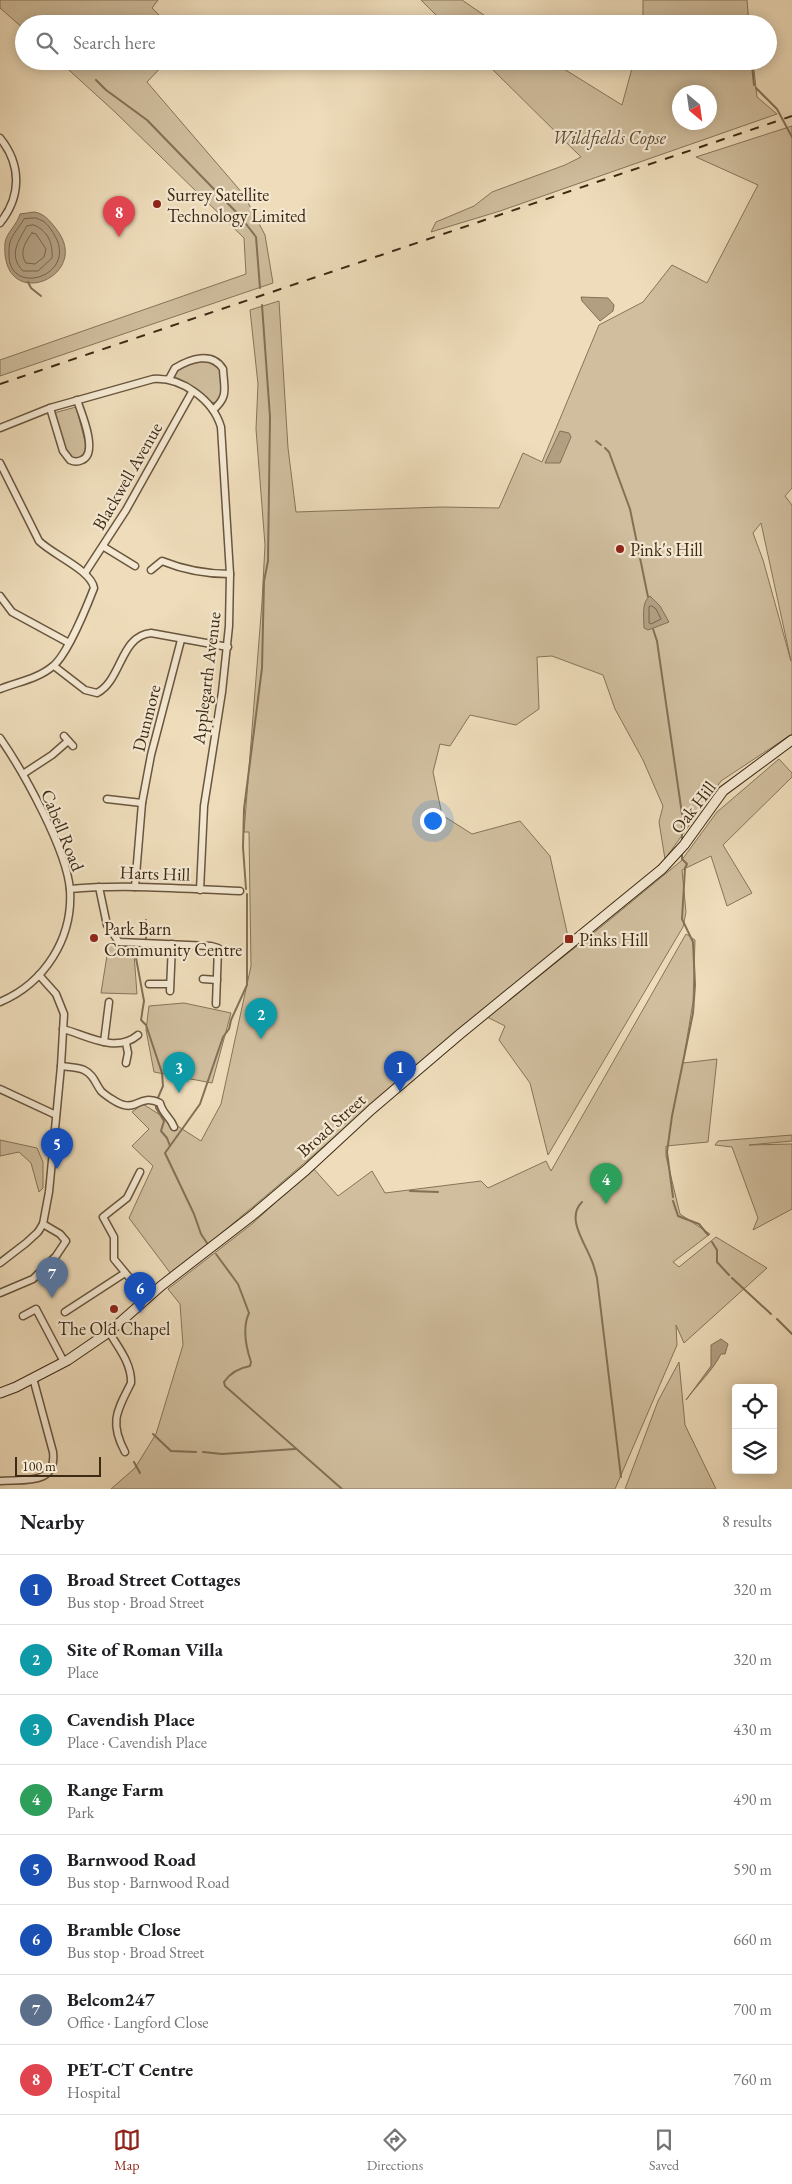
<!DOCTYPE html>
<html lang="en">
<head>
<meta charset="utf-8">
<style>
	body { margin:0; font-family:"EB Garamond",serif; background:#f6f6f6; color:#202124 }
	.controls { position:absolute; right:15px; bottom:15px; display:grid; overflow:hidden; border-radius:5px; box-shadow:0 2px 12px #0003 }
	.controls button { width:45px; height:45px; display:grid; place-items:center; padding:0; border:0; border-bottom:1px solid #e0e0e0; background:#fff; color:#202124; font:25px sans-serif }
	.compass { position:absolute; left:672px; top:85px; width:45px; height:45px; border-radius:50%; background:#fff; box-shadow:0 2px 12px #0003; rotate:151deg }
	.scale { position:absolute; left:15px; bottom:12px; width:86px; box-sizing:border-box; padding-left:5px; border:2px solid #3d2a14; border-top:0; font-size:14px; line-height:18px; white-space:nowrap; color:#3d2a14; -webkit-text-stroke:4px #f4e8d2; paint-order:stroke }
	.you { position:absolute; left:432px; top:820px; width:18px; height:18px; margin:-12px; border:4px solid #fff; border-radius:50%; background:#1a73e8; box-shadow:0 0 0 8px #1a73e833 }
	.badge { display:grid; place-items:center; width:32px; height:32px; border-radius:50%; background:#8f2418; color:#fff; font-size:16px; font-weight:700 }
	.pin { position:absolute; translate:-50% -41px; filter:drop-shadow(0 1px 2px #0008) }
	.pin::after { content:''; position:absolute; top:26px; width:18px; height:15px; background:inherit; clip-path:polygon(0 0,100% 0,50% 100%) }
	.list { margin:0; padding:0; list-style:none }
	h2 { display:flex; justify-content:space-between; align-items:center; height:65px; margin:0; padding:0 20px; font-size:21px }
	h2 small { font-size:16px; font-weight:400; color:#757577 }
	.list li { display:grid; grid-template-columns:32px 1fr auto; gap:15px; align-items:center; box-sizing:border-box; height:70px; padding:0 20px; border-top:1px solid #e0e0e0 }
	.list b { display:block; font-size:19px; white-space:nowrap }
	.list p { margin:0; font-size:16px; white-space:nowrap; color:#757577 }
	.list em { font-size:16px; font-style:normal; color:#757577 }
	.icon { flex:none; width:28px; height:28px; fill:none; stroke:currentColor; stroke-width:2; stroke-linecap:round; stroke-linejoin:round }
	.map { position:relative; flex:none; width:792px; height:1489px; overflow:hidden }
	.search { position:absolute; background:#fff; box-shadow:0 2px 12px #0003; left:15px; right:15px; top:15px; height:55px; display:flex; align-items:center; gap:12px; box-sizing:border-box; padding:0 18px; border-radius:28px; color:#757577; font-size:19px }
	.sheet { height:625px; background:#fff }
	nav { display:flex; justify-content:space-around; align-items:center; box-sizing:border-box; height:70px; border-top:1px solid #e0e0e0; background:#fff; font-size:14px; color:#757577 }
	nav a { display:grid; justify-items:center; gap:2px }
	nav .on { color:#8f2418 }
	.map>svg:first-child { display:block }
	.green { fill:#d0be9e; stroke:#867459; fill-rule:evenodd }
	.water { fill:#b29f82; stroke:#837056 }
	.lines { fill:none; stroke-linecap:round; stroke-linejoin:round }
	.shore { stroke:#78644b; stroke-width:1 }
	.stream { stroke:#837056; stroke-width:2 }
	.street-casing { stroke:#69563e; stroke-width:9 }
	.secondary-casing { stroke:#3d2a14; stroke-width:11 }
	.street { stroke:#f4e8d2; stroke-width:6 }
	.secondary { stroke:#f4e8d2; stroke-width:9 }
	.rail { stroke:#3d2a14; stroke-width:2; stroke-dasharray:9 9; stroke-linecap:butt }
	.poi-dot { fill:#8f2418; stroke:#f4e8d2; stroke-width:2 }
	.labels { text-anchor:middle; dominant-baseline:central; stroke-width:4.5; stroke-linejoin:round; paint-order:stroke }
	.park-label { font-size:18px; font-style:italic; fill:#5a4830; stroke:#f4e8d2 }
	.poi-label { font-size:18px; fill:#3d2a14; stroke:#f4e8d2; text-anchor:start }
	.street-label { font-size:18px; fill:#3d2a14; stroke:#f4e8d2 }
</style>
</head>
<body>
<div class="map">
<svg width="792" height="1489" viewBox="0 0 792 1489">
	<rect width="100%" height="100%" fill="#eedcba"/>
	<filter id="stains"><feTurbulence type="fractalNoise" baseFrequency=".004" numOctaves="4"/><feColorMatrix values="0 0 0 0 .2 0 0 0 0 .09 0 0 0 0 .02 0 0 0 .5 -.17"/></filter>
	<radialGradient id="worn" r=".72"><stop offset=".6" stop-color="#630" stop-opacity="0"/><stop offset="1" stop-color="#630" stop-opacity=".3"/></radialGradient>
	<g class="green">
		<polygon points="0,0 158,0 152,8 168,24 24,24 24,29 0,8"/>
		<polygon points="421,0 462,0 497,24 445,24"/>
		<polygon points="643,0 747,0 749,24 643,24"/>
		<polygon points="59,61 167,61 147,82 244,195 265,235 273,283 0,376 0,360 246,274 244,238 115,112"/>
		<path d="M484,61H551L622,105L634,61H753L757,97L777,114L500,211L431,232L436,222L474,206L492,192L565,165L581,157ZM680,92H710V122H680Z"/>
		<path d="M792,126V488L785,496L792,505V734L721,781L665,859L659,822L663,806L643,760L615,709L603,675L552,656L537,657L539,709L516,725L470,715L450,746L440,744L433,772L442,815L472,834L520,821L550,856L569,941C432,1047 307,1166 171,1274L129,1218L153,1166L132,1146L149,1129L132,1112L143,1104L201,1141L221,1104L251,966L249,832H244L262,602L265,545L256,429L258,384L250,310L279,301L288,448L296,512L442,507L499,508L523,453L542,462L599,325L643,302L672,265L707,283L758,185L696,157ZM761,523L791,661L763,560L753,533Z"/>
		<polygon points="204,359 207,360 220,370 221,396 216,403 211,402 174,376 175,370"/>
		<polygon points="76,407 86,445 85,454 79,459 71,459 65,451 54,413"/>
		<polygon points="779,759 792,773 792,777 723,845 752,893 727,906 711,856 682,870 686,912 683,927 548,1155 530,1083 499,1040 505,1026 487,1017 601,927 681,861 717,812"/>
		<polygon points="686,934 695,940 693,1002 683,1063 717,1059 708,1142 666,1146 666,1156 680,1214 710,1234 673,1262 679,1267 716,1237 767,1268 684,1343 676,1325 677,1345 615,1489 111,1489 135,1468 156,1434 183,1345 180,1304 168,1289 252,1224 313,1168 338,1196 372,1171 385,1193 481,1181 488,1188 546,1161 551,1171"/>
		<polygon points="109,943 143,946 134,954 137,994 101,993"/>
		<polygon points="184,1003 231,1013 212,1083 154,1072 146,1030 149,1006"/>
		<polygon points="792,1135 792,1141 749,1145 792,1144 792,1209 753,1230 758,1218 732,1147 715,1145 718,1141"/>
		<polygon points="0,1140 37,1148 43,1162 43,1188 39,1192 31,1163 19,1152 0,1156"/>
		<polygon points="679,1362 685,1425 716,1489 625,1489 658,1401"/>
	</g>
	<g class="water">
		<path d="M34,212C44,213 51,222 57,230C93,277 0,315 5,243C6,233 17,225 20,214Z"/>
		<polygon points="581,297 608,298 614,305 613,311 600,321 582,301"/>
		<polygon points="560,431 569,433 571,437 560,463 545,463"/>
		<path d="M650,596L660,606L669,622L648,630L644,628C644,618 641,602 650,596Z"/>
		<path d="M721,1339L728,1344L725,1354H721C713,1370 697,1385 686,1400L711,1366V1345Z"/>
	</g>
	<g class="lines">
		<g class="shore">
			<path d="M36,218C38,219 41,220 43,221C49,225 54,234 57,240C73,278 8,296 9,254C9,250 9,246 10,242C12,235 20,226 24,219Z"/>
			<path d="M34,225C48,231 53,243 52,258L38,271H23C8,256 18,241 27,226Z"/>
			<path d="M32,233L36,234L46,249L44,257L35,264L26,263C19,253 25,242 32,233Z"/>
			<polygon points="652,606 656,609 661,619 651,624 649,623 649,607"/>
		</g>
		<g class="stream">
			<polyline points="752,65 754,85"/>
			<polyline points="96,80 106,90 147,120 239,215 256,237 260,288"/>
			<polyline points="756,88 777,109 792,137"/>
			<polyline points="28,282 31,288 41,296"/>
			<polyline points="596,441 601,445"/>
			<polyline points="605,448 609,452 630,509 648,597"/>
			<polyline points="653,629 657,641 682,814"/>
			<polyline points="682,841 682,824"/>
			<polyline points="246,889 243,847 244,809 262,668 264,581 268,561 270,417 262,305"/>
			<polyline points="146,940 146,920"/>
			<polyline points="142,1013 144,1001 136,958 145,949 145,945"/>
			<polyline points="142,1014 141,1020 146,1025 162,1073 163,1086 157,1100"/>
			<polyline points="156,1104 156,1108 164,1121 161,1131 167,1138 170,1146"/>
			<polyline points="410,1191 438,1192"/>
			<polyline points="673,1197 667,1152 672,1116 693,1013 695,985 693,942 682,919 685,868 687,864 682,859 682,851"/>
			<polyline points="673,1201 678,1216 699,1224 708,1235"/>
			<path d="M582,1202C566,1218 584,1241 591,1259C594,1265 595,1271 597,1278L621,1477"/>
			<polyline points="712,1242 717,1250 717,1262 729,1275"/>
			<polyline points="209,1246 201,1234 194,1214 165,1153 200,1104 223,1037 229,1029 231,1020 247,985 247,894"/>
			<path d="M216,1254L238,1284L249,1313C242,1328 246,1347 251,1362L250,1366C239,1368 230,1373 224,1382L225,1386L342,1489"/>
			<polyline points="732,1278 771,1314"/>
			<polyline points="777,1319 792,1334"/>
			<polyline points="153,1434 171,1451 196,1452"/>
			<polyline points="203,1452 222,1454 295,1449"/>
			<polyline points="134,1462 140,1473"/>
		</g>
		<defs>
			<g id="street">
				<path d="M0,138C22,165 21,197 0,223"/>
				<path d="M169,379L175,368C190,359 212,351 223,369C224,389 229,396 213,410"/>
				<path d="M50,408L63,451L70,460C74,462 78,462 82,460C99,453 81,412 77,400"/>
				<path d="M0,428L50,408L153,379C182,377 213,400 221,427L230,574L229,626L222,692L204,806L200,890"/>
				<path d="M0,463L39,541C53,555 91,570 94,588C87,606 67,655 53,666C38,679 17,682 0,689"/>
				<polyline points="104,547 135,566"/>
				<path d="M151,570L162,561C184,570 206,574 230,574"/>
				<polyline points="85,573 126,510 192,392"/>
				<polyline points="0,596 12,612 69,643"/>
				<path d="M54,666L85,690L97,693C122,680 120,636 151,633L228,647"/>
				<polyline points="64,736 73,746"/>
				<path d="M0,738C23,771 67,850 70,890C73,938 45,983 0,1002"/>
				<polyline points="23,774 52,755 68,741"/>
				<polyline points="107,799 142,803"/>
				<polyline points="99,887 107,925 119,942 211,946 218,948 216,1004"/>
				<polyline points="135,887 142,803 151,755 181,640"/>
				<path d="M70,889C127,884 183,889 240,891"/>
				<polyline points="203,979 217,980"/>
				<polyline points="149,984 170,984"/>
				<polyline points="170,991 172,944"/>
				<path d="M63,1029C86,1035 116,1054 138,1035"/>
				<polyline points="104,1042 109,1002"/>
				<polyline points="126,1063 128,1053 126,1043"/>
				<path d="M61,1066C68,1067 78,1067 84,1070C94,1075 95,1083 101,1091C105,1095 118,1104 124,1105C138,1109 140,1094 160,1103C163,1115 170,1116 174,1127"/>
				<polyline points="0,1089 56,1115"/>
				<polyline points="140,1172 127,1198 103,1217 114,1237 114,1259 147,1299"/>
				<polyline points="0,1263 26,1243 38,1232 43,1224 49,1192 61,1066 64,1014 56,994 39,975"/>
				<polyline points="0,1293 33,1279 56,1256 66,1241 60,1234 43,1224"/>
				<polyline points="65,1312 125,1273"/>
				<polyline points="23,1316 36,1309 64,1362"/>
				<path d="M109,1332C118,1347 132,1364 131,1383C117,1411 109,1422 125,1452"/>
				<path d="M0,1481C23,1479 57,1486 53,1452L33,1378"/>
			</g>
			<polyline id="secondary" points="0,1393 16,1387 68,1360 109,1332 161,1286 254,1214 306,1170 372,1109 460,1034 662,869 684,845 723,791 792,740"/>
		</defs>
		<use href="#street" class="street-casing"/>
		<use href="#secondary" class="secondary-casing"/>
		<use href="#street" class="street"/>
		<use href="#secondary" class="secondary"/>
		<polyline class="rail" points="0,384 792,116"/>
	</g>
	<g class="poi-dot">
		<circle cx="157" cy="204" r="5"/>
		<circle cx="620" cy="549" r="5"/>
		<circle cx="94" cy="938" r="5"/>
		<rect x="564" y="934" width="10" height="10" rx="2.5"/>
		<circle cx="114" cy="1309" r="5"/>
	</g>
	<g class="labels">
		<g class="park-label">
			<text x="609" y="137">Wildfields Copse</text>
		</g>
		<g class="poi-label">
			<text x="167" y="194">Surrey Satellite<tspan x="167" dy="21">Technology Limited</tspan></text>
			<text x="630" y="549">Pink's Hill</text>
			<text x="104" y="928">Park Barn<tspan x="104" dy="21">Community Centre</tspan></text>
			<text x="579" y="939">Pinks Hill</text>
			<text x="114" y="1328" text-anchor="middle">The Old Chapel</text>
		</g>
		<g class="street-label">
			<text transform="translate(127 476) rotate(-60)">Blackwell Avenue</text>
			<text transform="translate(206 678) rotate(-83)">Applegarth Avenue</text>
			<text transform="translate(146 718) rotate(-76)">Dunmore</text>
			<text transform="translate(693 807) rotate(-52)">Oak Hill</text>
			<text transform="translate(63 830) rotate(68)">Cabell Road</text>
			<text transform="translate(155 873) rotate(2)">Harts Hill</text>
			<text transform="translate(331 1125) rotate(-42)">Broad Street</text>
		</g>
	</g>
	<rect width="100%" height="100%" filter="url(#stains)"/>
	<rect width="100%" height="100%" fill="url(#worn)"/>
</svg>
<div class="controls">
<button><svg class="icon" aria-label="locate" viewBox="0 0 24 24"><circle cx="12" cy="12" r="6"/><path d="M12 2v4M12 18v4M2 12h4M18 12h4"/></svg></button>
<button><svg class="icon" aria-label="layers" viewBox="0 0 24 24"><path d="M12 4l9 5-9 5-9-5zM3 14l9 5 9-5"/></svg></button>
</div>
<svg class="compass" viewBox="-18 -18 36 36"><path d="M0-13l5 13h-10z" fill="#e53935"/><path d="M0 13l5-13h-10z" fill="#757577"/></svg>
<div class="scale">100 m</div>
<div class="you"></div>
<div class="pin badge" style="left:400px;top:1092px;background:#1a4fb4">1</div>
<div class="pin badge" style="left:261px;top:1039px;background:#0f9aa8">2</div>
<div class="pin badge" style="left:179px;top:1093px;background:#0f9aa8">3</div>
<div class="pin badge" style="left:606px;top:1204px;background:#2e9e5b">4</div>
<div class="pin badge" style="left:57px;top:1169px;background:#1a4fb4">5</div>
<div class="pin badge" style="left:140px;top:1313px;background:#1a4fb4">6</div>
<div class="pin badge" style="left:52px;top:1298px;background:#5c6f8a">7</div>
<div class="pin badge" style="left:119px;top:237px;background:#e0444e">8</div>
<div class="search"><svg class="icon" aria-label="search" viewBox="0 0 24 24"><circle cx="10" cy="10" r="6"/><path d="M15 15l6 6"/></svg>Search here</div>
</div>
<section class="sheet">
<h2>Nearby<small>8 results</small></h2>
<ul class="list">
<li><span class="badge" style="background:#1a4fb4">1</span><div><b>Broad Street Cottages</b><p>Bus stop · Broad Street</p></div><em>320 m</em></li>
<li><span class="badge" style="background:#0f9aa8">2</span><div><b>Site of Roman Villa</b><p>Place</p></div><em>320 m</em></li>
<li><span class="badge" style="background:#0f9aa8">3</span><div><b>Cavendish Place</b><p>Place · Cavendish Place</p></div><em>430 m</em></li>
<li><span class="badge" style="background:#2e9e5b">4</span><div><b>Range Farm</b><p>Park</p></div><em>490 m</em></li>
<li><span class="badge" style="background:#1a4fb4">5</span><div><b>Barnwood Road</b><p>Bus stop · Barnwood Road</p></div><em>590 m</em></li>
<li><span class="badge" style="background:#1a4fb4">6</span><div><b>Bramble Close</b><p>Bus stop · Broad Street</p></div><em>660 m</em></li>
<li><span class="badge" style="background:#5c6f8a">7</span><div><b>Belcom247</b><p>Office · Langford Close</p></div><em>700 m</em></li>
<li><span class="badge" style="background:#e0444e">8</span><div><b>PET-CT Centre</b><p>Hospital</p></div><em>760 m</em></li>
</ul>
</section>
<nav>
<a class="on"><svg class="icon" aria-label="map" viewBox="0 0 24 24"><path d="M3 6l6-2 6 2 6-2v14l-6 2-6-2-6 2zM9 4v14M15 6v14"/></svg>Map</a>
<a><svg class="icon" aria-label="directions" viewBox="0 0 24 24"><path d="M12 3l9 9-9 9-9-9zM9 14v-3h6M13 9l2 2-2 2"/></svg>Directions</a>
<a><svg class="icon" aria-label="saved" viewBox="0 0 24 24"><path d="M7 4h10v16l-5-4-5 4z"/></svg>Saved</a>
</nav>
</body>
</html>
